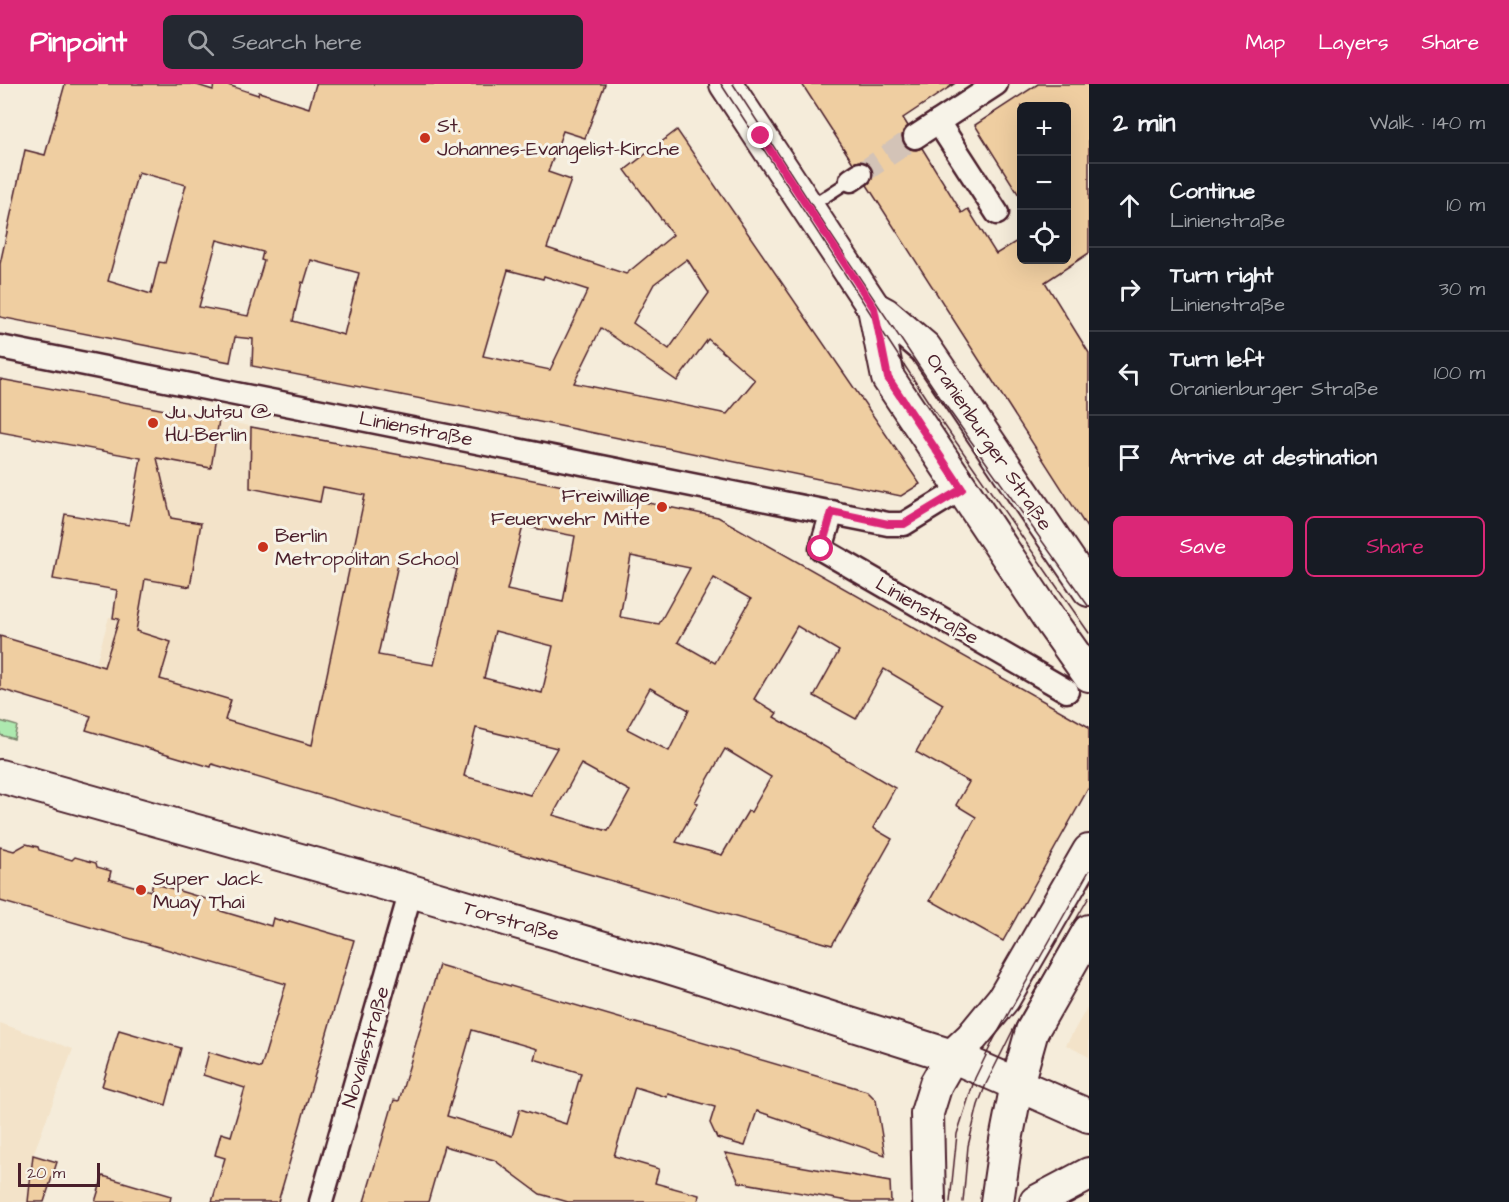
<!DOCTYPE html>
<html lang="en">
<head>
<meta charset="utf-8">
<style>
	body { margin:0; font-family:"Architects Daughter",sans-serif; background:#242831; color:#f1f3f6 }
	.controls { position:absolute; right:18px; top:18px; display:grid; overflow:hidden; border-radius:9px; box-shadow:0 6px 24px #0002 }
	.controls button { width:54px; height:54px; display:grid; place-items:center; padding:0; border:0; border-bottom:2px solid #363941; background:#171b24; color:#f1f3f6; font:30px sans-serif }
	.scale { position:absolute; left:18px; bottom:15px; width:82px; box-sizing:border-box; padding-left:6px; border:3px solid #4a1f2b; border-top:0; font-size:16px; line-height:21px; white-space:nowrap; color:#4a1f2b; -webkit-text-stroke:4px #f7f3e8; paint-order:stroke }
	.stop { position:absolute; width:18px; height:18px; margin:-14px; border:4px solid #db2777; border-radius:50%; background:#fff }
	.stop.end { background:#db2777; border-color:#fff; box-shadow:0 2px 6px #0008 }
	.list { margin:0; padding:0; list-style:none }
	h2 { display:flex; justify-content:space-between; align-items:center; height:78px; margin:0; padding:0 24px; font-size:26px }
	h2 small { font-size:20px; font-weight:400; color:#9ea1a6 }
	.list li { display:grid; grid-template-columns:39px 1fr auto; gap:18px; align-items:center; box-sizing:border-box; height:84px; padding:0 24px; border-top:2px solid #363941 }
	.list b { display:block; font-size:22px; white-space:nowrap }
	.list p { margin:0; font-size:20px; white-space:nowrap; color:#9ea1a6 }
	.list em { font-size:20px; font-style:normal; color:#9ea1a6 }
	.actions { display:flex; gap:12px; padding:18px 24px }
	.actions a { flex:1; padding:14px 0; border:2px solid #db2777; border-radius:9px; text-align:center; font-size:21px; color:#db2777 }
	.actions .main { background:#db2777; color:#fff }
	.icon { flex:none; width:33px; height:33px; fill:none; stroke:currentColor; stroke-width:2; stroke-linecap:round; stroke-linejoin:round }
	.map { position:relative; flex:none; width:1089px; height:1118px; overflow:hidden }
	header { display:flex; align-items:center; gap:36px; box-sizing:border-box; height:84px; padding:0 30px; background:#db2777; color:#fff }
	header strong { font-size:28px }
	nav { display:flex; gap:33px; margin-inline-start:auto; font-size:21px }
	.search { width:420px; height:54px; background:#242831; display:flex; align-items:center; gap:15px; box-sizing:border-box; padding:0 21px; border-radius:9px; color:#9ea1a6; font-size:22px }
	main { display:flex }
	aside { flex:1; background:#171b24 }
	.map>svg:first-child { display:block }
	.built { fill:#f3e3c9 }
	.green { fill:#ade9af; stroke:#7c846d; stroke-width:1.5 }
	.building { fill:#efcea1; stroke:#4a1f2b; stroke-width:1.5; fill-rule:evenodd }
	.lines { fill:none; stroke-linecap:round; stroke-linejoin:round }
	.street-tunnel { stroke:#d3c3b7; stroke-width:22; stroke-dasharray:22 11; stroke-linecap:butt }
	.lane-casing { stroke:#4a1f2b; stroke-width:15 }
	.street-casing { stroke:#4a1f2b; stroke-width:27 }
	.secondary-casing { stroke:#4a1f2b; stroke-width:36 }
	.lane { stroke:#f7f3e8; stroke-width:10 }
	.street { stroke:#f7f3e8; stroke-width:22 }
	.secondary { stroke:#f7f3e8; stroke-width:32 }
	.tram { stroke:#4a1f2b; stroke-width:1.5 }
	.route { stroke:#db2777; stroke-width:8 }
	.poi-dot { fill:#c8321e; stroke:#f7f3e8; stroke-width:2 }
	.labels { text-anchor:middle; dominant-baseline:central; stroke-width:6; stroke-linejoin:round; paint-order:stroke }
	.poi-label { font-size:20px; fill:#4a1f2b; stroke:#f7f3e8; text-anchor:start }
	.street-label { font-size:20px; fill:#4a1f2b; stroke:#f7f3e8 }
</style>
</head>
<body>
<header>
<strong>Pinpoint</strong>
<div class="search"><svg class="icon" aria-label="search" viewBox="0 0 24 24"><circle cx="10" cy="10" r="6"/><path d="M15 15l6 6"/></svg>Search here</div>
<nav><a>Map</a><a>Layers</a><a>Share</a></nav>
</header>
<main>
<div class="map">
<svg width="1089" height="1118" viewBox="0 0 1089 1118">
	<rect width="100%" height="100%" fill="#f5ecda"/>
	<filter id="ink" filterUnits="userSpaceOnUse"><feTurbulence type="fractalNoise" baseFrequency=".0167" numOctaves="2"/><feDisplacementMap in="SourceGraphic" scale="12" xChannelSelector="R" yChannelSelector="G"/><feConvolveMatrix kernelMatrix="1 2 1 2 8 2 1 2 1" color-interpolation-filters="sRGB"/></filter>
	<g filter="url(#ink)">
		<g class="built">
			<polygon points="151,323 421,375 346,719 213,680 211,683 86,646 90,632 82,629 109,533 113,533"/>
			<polygon points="1089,920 1089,973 1066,961"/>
			<polygon points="0,939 73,965 33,1071 28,1118 0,1118"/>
		</g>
		<polygon class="green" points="0,637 17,642 14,655 0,651"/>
		<g class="building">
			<path d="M65,0H194L213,6L214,0H225L258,11L259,8L309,24L316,0H605L585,54L563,47L548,88L571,96L547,164L626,190L673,151L625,86L677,46L920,400L901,412L555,341L252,282L253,255L235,253L230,278L0,233V180L25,66L45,71ZM138,88L186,101L165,179L159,178L151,210L108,197ZM217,156L263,168L261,176L264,177L248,232L199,223ZM687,175L709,209L669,265L633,239L654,200ZM311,176L359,189L344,251L293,237L302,198L304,199ZM508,186L543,195L544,192L588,206L550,286L483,272ZM601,244L677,297L708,255L755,296L727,330L574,299Z"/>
			<polygon points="802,0 954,0 903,34 908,42 903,47 902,53 903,60 909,65 916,66 922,64 962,129 968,125 996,170 1022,154 1022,176 1066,176 1066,22 1022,22 1022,116 975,41 1038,0 1089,0 1089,169 1045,198 1089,269 1089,447 867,101 872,95 873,89 871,83 865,78 859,77 853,79"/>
			<path d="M0,295L219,336L211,384L157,374L171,434L201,439L190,503L145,495L136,547L171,558L160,595L231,616L225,636L312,661L365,411L323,403L320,418L250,404L251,343L508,391L718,433L1089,643V703L1003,857L930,816L976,733L956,721L969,698L916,668L943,620L884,585L856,635L814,612L839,567L797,542L754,615L777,629L774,633L895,704L873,744L892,755L832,861L212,680L211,683L86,646L91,632L0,605V552L104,583L119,535L113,534L117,506L53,495L65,430L129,441L141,374L0,348ZM523,442L575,452L563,518L507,506ZM400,471L457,485L434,581L378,571ZM631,472L690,484L659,540L620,533ZM714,494L751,515L715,579L678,558ZM495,547L553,562L542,609L484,594ZM650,604L689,626L669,667L627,645ZM476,644L557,664L530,711L464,692ZM725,665L771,693L751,728L748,727L722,771L676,758L698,719L695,718ZM581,680L630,707L608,747L553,731Z"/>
			<polygon points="26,760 38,763 39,766 72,776 75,773 96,779 97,783 111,787 109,795 151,807 153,799 216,818 214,825 271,842 273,834 288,839 289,837 354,856 278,1118 212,1118 225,1074 215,1071 221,1049 231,1052 245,1004 203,991 209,968 261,984 286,900 0,817 0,763 14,767"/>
			<path d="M439,881L867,1007L876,1016L885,1071L757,1027L745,1062L717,1054L710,1039L715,1023L668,1010L667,1013L635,1003L614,1072L659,1085L655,1099L699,1111L698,1118H568L540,1110L494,1076L444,1062L428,1118H364L394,1016L399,1017ZM472,946L537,965L534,975L581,989L566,1040L520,1025L512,1052L447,1032Z"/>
			<polygon points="119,946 181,964 166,1021 102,1002"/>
			<polygon points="725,1069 890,1098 891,1118 853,1118 739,1098"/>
			<polygon points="33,1071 57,1078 44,1118 28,1118"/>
			<polygon points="103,1092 171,1112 170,1118 95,1118"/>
		</g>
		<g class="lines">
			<polyline class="street-tunnel" points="860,90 915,53"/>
			<defs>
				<polyline id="lane" points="811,122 851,96"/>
				<g id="street">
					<polyline points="938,38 997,129"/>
					<polyline points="915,53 996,0"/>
					<polyline points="851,96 860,90"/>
					<polyline points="0,263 888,440 904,440 961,405"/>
					<polyline points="832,428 821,465 1067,607"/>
					<polyline points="321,1118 411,807"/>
				</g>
				<g id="secondary">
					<polyline points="726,0 874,224 888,294 1052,539 1089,591"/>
					<polyline points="874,224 885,230 925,264 1089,506"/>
					<polyline points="0,692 411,807 665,882 952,972 1089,1032"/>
					<polyline points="929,1118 927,1029 936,1000 952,972 972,953 1004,914 1089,767"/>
					<polyline points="997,1118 1006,1056 1017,1000 1032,947 1089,847"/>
					<polyline points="1036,1118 1089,1090"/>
				</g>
			</defs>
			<use href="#lane" class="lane-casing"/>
			<use href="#street" class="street-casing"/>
			<use href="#secondary" class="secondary-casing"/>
			<use href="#lane" class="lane"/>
			<use href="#street" class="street"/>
			<use href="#secondary" class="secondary"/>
			<g class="tram">
				<polyline points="721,0 931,322 1089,549"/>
				<polyline points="733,0 829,148 941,315 1089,523"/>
				<polyline points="950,1118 957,1050 975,994 994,955 1089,787"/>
				<polyline points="963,1118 968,1062 978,1021 986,1000 1017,938 1089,813"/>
			</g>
		</g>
	</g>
	<g class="lines" filter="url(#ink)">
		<polyline class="route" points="761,52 874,224 888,294 962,405 904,440 888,440 832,428 821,465"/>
	</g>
	<g class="poi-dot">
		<circle cx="425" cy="54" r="6"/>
		<circle cx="153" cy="339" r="6"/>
		<circle cx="662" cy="423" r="6"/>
		<circle cx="263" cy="463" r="6"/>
		<circle cx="141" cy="806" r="6"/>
	</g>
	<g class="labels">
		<g class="poi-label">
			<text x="437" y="42">St.<tspan x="437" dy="23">Johannes-Evangelist-Kirche</tspan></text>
			<text x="165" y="328">Ju Jutsu @<tspan x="165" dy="23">HU-Berlin</tspan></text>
			<text x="650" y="412" text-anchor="end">Freiwillige<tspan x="650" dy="23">Feuerwehr Mitte</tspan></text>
			<text x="275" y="452">Berlin<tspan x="275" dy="23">Metropolitan School</tspan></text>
			<text x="153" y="795">Super Jack<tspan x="153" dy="23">Muay Thai</tspan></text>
		</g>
		<g class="street-label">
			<text transform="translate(416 345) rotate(11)">Linienstraße</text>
			<text transform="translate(989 358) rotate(56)">Oranienburger Straße</text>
			<text transform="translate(927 527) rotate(30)">Linienstraße</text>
			<text transform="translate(511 837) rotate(16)">Torstraße</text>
			<text transform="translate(366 963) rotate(-74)">Novalisstraße</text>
		</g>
	</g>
</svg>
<div class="controls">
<button>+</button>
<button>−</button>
<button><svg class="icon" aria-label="locate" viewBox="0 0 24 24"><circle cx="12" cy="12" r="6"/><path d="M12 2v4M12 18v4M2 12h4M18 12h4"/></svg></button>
</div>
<div class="scale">20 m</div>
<div class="stop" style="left:821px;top:465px"></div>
<div class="stop end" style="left:761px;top:52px"></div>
</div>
<aside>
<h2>2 min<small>Walk · 140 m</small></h2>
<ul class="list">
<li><svg class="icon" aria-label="ahead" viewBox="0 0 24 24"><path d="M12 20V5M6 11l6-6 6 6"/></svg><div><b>Continue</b><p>Linienstraße</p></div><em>10 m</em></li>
<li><svg class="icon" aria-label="right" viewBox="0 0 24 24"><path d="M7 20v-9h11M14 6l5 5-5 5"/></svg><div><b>Turn right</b><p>Linienstraße</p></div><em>30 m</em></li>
<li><svg class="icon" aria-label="left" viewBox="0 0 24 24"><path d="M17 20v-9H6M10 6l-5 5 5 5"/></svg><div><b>Turn left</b><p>Oranienburger Straße</p></div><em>100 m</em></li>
<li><svg class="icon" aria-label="arrive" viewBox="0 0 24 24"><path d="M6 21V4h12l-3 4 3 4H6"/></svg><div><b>Arrive at destination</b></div></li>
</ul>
<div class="actions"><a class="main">Save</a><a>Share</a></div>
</aside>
</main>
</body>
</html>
